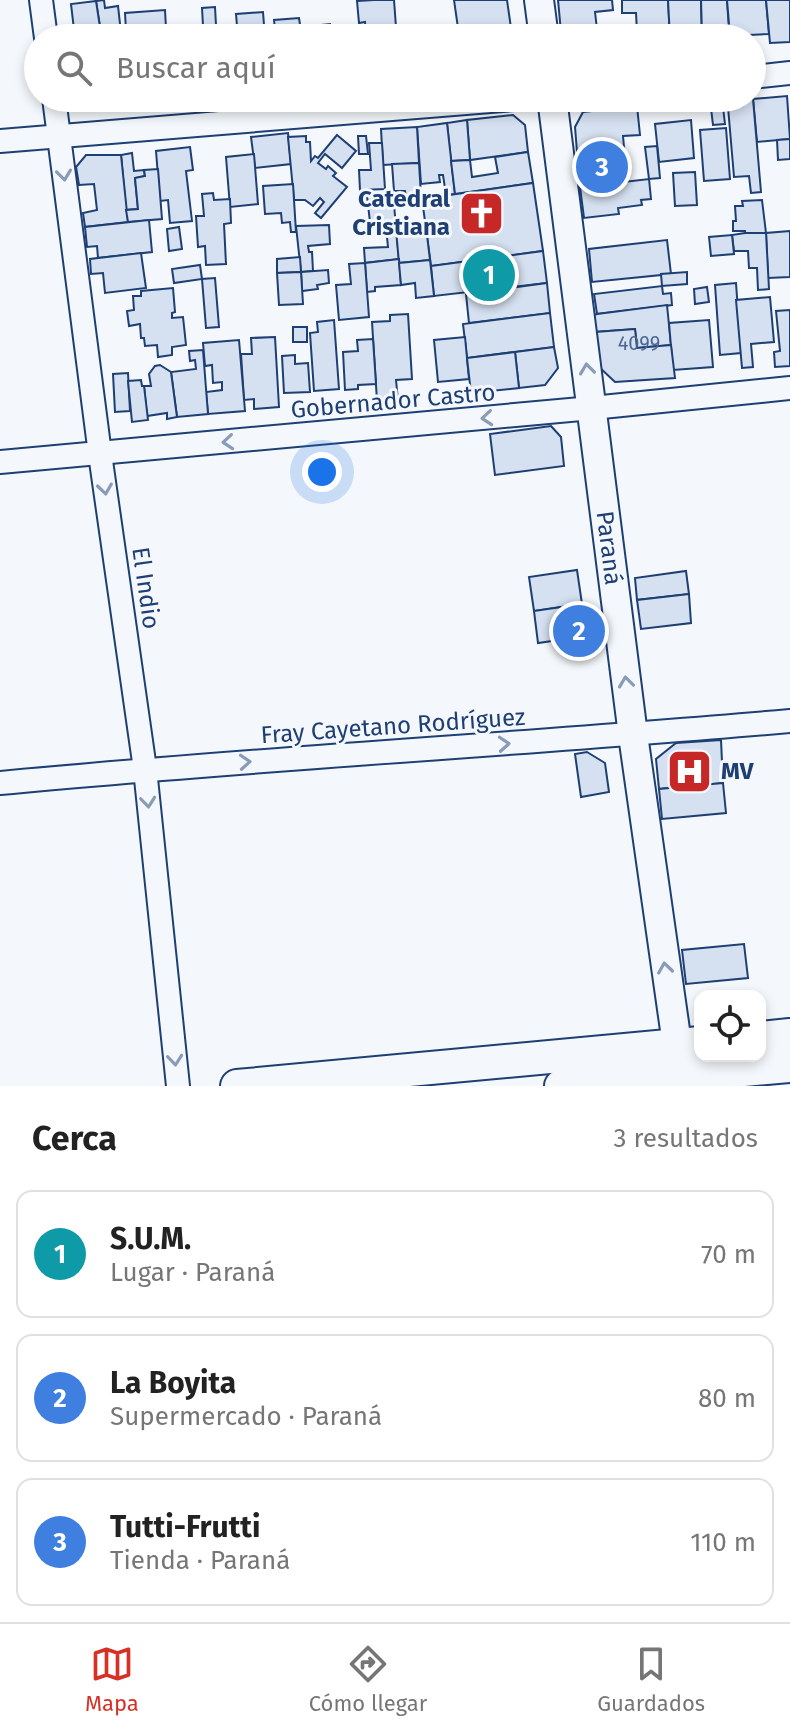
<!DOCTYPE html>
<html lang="es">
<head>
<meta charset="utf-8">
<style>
	body { margin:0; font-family:"Fira Sans",sans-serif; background:#f2f2f2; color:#222 }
	.controls { position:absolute; right:24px; bottom:24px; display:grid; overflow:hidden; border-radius:16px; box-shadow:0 4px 12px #0003 }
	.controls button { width:72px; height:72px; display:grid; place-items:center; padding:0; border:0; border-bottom:2px solid #e0e0e0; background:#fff; color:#222; font:40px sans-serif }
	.you { position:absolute; left:322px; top:472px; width:28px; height:28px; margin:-20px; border:6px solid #fff; border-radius:50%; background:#1a73e8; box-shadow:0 0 0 12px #1a73e833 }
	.badge { display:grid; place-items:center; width:52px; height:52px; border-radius:50%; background:#d93025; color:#fff; font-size:26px; font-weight:700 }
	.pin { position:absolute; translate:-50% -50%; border:4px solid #fff; box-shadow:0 2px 8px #0006 }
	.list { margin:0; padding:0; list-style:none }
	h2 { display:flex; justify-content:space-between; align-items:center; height:104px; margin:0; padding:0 32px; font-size:34px }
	h2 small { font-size:26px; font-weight:400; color:#767676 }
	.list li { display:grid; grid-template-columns:52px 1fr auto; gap:24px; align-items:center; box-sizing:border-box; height:128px; margin:0 16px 16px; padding:0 16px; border:2px solid #e0e0e0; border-radius:16px }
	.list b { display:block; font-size:30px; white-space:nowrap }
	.list p { margin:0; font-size:26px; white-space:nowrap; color:#767676 }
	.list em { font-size:26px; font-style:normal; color:#767676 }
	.icon { flex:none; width:44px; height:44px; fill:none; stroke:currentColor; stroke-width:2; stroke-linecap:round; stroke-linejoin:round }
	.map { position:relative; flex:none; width:790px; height:1086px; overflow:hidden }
	.search { position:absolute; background:#fff; box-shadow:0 4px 12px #0003; left:24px; right:24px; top:24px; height:88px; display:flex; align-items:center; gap:20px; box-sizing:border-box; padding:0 28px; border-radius:44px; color:#767676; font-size:30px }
	.sheet { height:536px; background:#fff }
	nav { display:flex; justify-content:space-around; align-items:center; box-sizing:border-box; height:112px; border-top:2px solid #e0e0e0; background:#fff; font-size:22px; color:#767676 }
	nav a { display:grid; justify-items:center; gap:4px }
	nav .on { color:#d93025 }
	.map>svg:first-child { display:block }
	.building { fill:#d5e0f0; stroke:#1d3f73; stroke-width:2 }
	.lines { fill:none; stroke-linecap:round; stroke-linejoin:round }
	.minor-casing { stroke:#1d3f73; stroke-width:26 }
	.tertiary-casing { stroke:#1d3f73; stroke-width:32 }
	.secondary-casing { stroke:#1d3f73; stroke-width:36 }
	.minor { stroke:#f4f7fb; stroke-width:22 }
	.tertiary { stroke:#f4f7fb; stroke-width:28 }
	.secondary { stroke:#f4f7fb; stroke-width:32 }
	.oneway { stroke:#889bb7 }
	.labels { text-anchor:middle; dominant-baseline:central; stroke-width:6; stroke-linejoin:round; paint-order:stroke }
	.number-label { font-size:20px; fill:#4b6792 }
	.poi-label { font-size:24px; font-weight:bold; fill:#1d3f73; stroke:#f4f7fb; text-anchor:end }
	.street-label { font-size:24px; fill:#1d3f73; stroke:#f4f7fb }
</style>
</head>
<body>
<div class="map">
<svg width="790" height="1086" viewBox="0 0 790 1086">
	<rect width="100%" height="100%" fill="#f4f7fb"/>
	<g class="building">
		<polygon points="104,0 105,8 118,6 121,33 95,37 94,27 100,27 96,1"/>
		<polygon points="374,0 394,0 396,27 399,28 400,38 366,38 365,22 359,23 357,1"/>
		<polygon points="454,0 507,0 511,28 459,35"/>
		<polygon points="558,0 612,0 613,10 595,12 597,29 561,32"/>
		<polygon points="622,0 668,0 670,38 648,38 648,32 637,32 636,13 622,13"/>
		<polygon points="668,0 701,0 702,38 670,38"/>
		<polygon points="701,0 727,0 729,29 719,29 719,34 702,35"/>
		<polygon points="727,0 766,0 769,34 730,36"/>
		<polygon points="766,0 790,0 790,42 770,43"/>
		<polygon points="96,1 100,27 94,27 95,37 75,38 71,4"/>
		<polygon points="215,7 216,25 203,26 202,8"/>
		<polygon points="165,10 166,28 126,31 125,13"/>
		<polygon points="263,12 265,38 238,38 236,14"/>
		<polygon points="299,18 302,38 276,38 274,20"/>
		<polygon points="330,24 331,38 302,38 301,27"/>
		<polygon points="635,26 637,38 562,38 561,32"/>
		<polygon points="511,28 512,38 472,38 471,33"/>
		<polygon points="787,96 790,139 757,142 753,99"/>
		<polygon points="75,98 110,98 111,103 83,105"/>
		<polygon points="722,99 725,124 713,125 710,100"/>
		<polygon points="753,99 761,192 751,193 749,176 734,177 728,107 742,106 741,100"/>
		<polygon points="637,106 640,135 623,136 624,147 577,152 575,127 583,112"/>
		<polygon points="513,115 525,125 528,152 470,160 467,120"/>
		<polygon points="467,120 470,160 451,161 447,123"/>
		<polygon points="691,120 694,158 659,162 655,124"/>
		<polygon points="447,123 455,194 446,195 443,175 439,175 440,182 421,184 417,127"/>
		<polygon points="417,127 419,163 383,165 381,129"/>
		<polygon points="726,128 730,179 704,181 700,130"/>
		<polygon points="288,133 291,164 255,168 251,137"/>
		<polygon points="337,135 356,151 342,168 325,154 318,163 326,169 328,166 336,173 333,176 347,187 321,218 315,213 324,202 320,198 313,206 305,200 294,200 288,137 306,136 306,142 310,142 311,161 315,156 318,158"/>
		<polygon points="358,136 366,136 368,154 359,154"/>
		<polygon points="790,139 790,159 778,160 777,140"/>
		<polygon points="369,143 382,143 385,189 360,190 359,170 371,170"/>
		<polygon points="657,146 660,178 649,179 645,147"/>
		<polygon points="190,147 193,170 186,171 192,221 170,223 168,200 160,201 156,151"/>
		<polygon points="624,147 627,182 580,187 577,152"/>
		<polygon points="528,152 533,183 455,194 451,161 470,160 472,177 498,173 495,157"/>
		<polygon points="132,153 134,171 144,170 145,176 135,178 138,209 126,210 121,155"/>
		<polygon points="254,154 258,204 230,207 226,157"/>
		<polygon points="86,155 121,155 128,222 85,227 83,213 97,210 94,184 79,185 76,167"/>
		<polygon points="419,163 421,196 406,197 405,191 394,191 392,164"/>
		<polygon points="158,169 162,219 128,222 126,210 138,209 135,178 145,176 144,170"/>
		<polygon points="695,172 697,205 675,206 673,173"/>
		<polygon points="649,179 651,199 641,200 642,205 618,208 619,214 584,218 580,187"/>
		<polygon points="533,183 543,251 431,266 422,199"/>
		<polygon points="293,184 296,232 291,232 290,222 282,223 281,213 265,214 263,186"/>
		<polygon points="213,193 214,200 230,199 231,223 224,224 226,264 206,265 205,246 198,247 196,216 204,216 202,194"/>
		<polygon points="393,194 399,259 365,263 364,248 388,247 386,228 382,229 381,221 370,222 367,196"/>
		<polygon points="762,200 766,233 745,233 745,231 733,231 733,221 736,221 735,206 743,206 742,201"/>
		<polygon points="149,220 152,252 98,258 97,246 87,247 85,227"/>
		<polygon points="329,225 330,244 308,246 309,252 312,252 313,271 301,272 296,226"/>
		<polygon points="179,227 182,249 169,251 167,229"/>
		<polygon points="426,227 430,260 399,263 396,230"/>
		<polygon points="790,231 790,277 768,278 766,233"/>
		<polygon points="745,233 766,233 769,289 758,290 757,268 749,268 748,251 734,251 732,235"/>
		<polygon points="732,235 734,254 711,256 709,237"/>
		<polygon points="667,240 671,274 592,282 589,249"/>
		<polygon points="543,251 547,283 434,296 431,266"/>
		<polygon points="141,253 146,288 105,293 103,273 91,274 90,259"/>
		<polygon points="300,257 301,272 277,273 277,259"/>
		<polygon points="399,259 401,285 375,287 375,291 367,292 365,263"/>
		<polygon points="430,260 434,296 416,298 415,283 401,285 399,263"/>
		<polygon points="365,263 369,317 339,320 336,285 351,284 349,264"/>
		<polygon points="200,265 202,279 174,283 172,269"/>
		<polygon points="328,270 329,283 317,285 318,289 302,291 301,272"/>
		<polygon points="301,272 303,304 279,305 277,273"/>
		<polygon points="687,272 687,284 662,286 661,274"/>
		<polygon points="215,278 219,327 206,328 202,279"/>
		<polygon points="547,283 550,313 469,323 466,294"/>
		<polygon points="736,283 741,353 720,355 715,285"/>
		<polygon points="662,286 663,294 671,293 672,305 597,314 594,294"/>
		<polygon points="707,287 709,302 695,304 694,289"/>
		<polygon points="173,288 175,312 172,313 172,318 183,317 186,345 172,347 172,355 158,357 157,345 145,346 144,338 141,338 140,324 129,326 127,311 134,310 133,296 141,296 141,291"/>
		<polygon points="770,297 774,342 751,344 753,367 742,368 736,300"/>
		<polygon points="667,305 671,345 637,348 635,329 595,332 594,315 597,314"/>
		<polygon points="790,310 790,366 775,367 774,352 780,351 776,311"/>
		<polygon points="550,313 554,347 467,358 463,324"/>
		<polygon points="408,314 412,379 396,380 398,400 377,401 372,322 390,321 390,315"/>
		<polygon points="334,320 339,389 314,391 310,333 318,332 317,322"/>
		<polygon points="709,320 713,367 673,370 669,323"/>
		<rect x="293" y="327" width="14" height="15"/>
		<polygon points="635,329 637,348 671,345 675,378 615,382 598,366 595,332"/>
		<polygon points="275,337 279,407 254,409 254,399 244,400 241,354 252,354 251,338"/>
		<polygon points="465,337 469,379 438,382 434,340"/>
		<polygon points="373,339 376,384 358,385 358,389 345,390 343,352 358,351 357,340"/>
		<polygon points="239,340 245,411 208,414 206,392 222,390 222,382 213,383 212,365 205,366 203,343"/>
		<polygon points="554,347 558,368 545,385 519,388 515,352"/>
		<polygon points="203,350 208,414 177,417 171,372 196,369 195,360 190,361 189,351"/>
		<polygon points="515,352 519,388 471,393 467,358"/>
		<polygon points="295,355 295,364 308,363 310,392 284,393 282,356"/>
		<polygon points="160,365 171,372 177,417 167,419 167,413 147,416 144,386 151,386 149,374 155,366"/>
		<polygon points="128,373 130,411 115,412 113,374"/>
		<polygon points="141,380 142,386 144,386 148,420 132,422 128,381"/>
		<polygon points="551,426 561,437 564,466 495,475 490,434"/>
		<polygon points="577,570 582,604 534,611 529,577"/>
		<polygon points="686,571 689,594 637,600 635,578"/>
		<polygon points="689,594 691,623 641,629 637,600"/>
		<polygon points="582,604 587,636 538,643 534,611"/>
		<polygon points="721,740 723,783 659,789 656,759 676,743"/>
		<polygon points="587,752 605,763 609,792 581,797 575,754"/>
		<polygon points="723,783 726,813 662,819 659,789"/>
		<polygon points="744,944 748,978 686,984 682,950"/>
	</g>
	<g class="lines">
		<defs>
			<g id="minor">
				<polyline points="41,0 46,38"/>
				<polyline points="752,77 790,73"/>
				<polyline points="54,98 100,454 145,769 178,1086"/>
				<polyline points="0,141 527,98"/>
				<polyline points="0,462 592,408 790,388"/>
				<path d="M0,783C263,758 527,744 790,721"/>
			</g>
			<g id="tertiary">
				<polyline points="539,0 544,38"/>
				<polyline points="552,98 633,735 680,1065"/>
			</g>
			<g id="secondary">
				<polyline points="760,1038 790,1035"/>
				<polyline points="237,1086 700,1043"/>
				<polyline points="561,1086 790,1066"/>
			</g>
		</defs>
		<use href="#minor" class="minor-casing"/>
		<use href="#tertiary" class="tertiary-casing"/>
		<use href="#secondary" class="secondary-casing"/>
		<use href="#minor" class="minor"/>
		<use href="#tertiary" class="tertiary"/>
		<use href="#secondary" class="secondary"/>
	</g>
	<defs><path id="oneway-chevron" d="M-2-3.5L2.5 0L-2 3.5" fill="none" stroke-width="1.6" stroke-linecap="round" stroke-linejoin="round" transform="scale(2)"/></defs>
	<g class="oneway">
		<use href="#oneway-chevron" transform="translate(64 175) rotate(83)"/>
		<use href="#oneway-chevron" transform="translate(587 369) rotate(-97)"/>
		<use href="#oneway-chevron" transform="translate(487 418) rotate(175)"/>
		<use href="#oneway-chevron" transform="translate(228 442) rotate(175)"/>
		<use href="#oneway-chevron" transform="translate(105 489) rotate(82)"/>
		<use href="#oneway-chevron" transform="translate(626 682) rotate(-97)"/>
		<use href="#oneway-chevron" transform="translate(504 744) rotate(-4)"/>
		<use href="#oneway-chevron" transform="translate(245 762) rotate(-4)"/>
		<use href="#oneway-chevron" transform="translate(148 802) rotate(84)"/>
		<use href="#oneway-chevron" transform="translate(665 968) rotate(-98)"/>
		<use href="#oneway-chevron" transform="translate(175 1060) rotate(84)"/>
	</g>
	<defs>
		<symbol id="church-square" viewBox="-11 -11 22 22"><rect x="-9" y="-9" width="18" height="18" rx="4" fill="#c62828" stroke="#f4f7fb"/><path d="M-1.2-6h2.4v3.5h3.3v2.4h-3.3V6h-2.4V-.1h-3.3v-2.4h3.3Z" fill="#fff"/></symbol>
		<symbol id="hospital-square" viewBox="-11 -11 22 22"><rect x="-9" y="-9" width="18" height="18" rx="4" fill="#c62828" stroke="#f4f7fb"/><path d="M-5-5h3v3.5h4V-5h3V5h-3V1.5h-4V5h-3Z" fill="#fff"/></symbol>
	</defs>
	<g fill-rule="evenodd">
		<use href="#church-square" x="456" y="188" width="51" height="51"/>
		<use href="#hospital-square" x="664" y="746" width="51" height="51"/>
	</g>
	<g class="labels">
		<g class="number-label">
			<text x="639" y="343">4099</text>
		</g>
		<g class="poi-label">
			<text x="450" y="199">Catedral<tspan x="450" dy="28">Cristiana</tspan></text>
			<text x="721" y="771" text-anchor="start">MV</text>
		</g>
		<g class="street-label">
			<text transform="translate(393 401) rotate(-5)">Gobernador Castro</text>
			<text transform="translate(609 548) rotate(83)">Paraná</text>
			<text transform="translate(146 588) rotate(82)">El Indio</text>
			<text transform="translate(393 726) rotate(-4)">Fray Cayetano Rodríguez</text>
		</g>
	</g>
</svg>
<div class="controls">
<button><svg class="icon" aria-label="locate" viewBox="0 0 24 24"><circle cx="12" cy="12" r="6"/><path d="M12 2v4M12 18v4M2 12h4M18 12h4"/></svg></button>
</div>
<div class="you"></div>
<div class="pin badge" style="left:489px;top:275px;background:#0f9aa8">1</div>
<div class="pin badge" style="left:579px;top:631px;background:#3f7fe0">2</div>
<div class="pin badge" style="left:602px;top:167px;background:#3f7fe0">3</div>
<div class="search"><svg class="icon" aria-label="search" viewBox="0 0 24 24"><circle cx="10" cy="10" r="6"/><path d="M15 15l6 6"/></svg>Buscar aquí</div>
</div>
<section class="sheet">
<h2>Cerca<small>3 resultados</small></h2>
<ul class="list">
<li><span class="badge" style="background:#0f9aa8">1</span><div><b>S.U.M.</b><p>Lugar · Paraná</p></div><em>70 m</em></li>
<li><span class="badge" style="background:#3f7fe0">2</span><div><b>La Boyita</b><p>Supermercado · Paraná</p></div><em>80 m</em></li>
<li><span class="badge" style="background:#3f7fe0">3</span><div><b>Tutti-Frutti</b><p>Tienda · Paraná</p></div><em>110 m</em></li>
</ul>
</section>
<nav>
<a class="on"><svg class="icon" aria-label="map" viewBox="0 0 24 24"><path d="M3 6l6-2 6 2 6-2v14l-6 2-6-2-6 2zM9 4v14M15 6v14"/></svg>Mapa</a>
<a><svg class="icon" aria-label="directions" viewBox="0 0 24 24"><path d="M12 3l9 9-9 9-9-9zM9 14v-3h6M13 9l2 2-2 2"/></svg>Cómo llegar</a>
<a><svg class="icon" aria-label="saved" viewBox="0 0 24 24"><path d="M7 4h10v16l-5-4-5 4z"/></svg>Guardados</a>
</nav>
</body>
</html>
